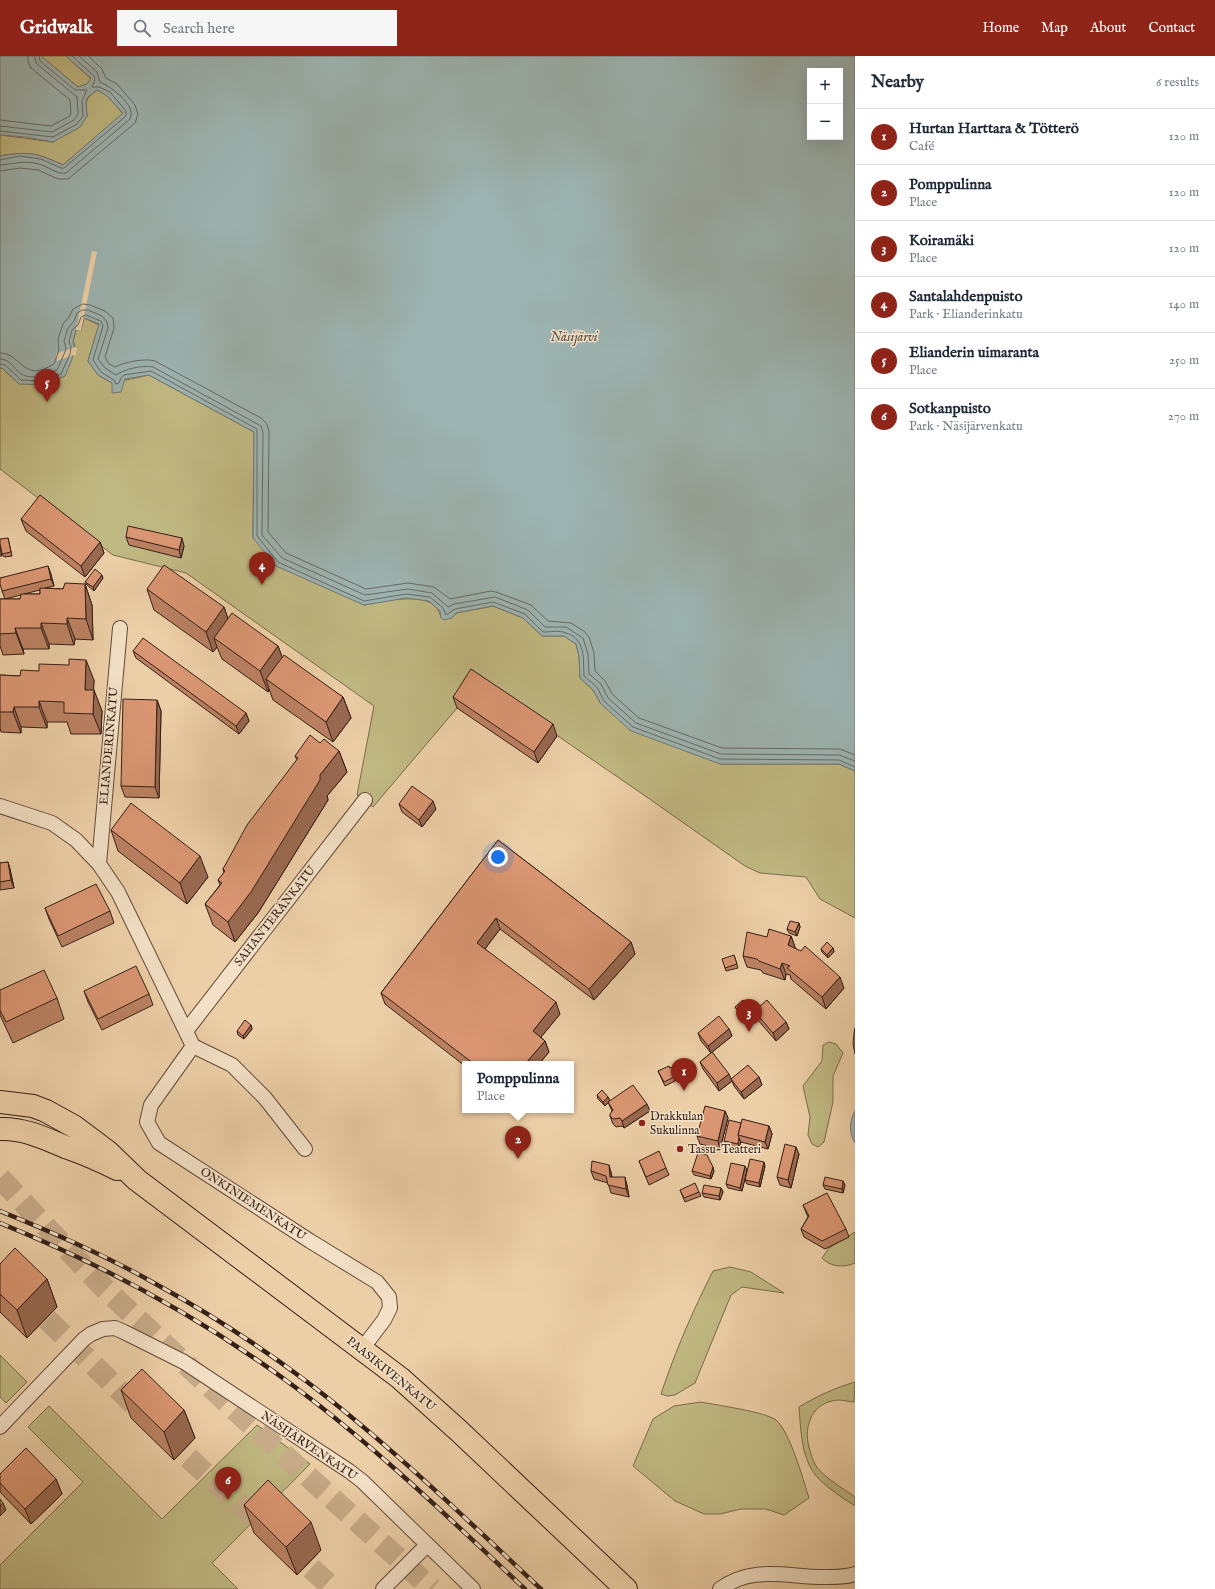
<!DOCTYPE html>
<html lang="en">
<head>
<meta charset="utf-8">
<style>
	body { margin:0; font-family:"IM FELL English",serif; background:#f6f6f7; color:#1f2937 }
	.controls { position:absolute; right:12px; top:12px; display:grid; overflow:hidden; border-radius:0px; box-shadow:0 4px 16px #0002 }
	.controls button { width:36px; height:36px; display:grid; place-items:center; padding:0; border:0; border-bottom:1px solid #e0e1e3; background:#fff; color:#1f2937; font:20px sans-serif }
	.you { position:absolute; left:498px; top:801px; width:14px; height:14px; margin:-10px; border:3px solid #fff; border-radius:50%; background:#1a73e8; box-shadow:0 0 0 6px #1a73e833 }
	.badge { display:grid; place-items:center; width:26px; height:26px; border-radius:50%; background:#8f2418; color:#fff; font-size:13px; font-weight:700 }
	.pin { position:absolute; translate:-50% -33px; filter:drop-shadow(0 1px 2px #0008) }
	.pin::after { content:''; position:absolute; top:21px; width:14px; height:12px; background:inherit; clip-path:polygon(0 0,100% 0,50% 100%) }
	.popup { position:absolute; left:462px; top:1005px; width:112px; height:52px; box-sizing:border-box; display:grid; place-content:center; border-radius:0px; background:#fff; filter:drop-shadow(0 1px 3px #0005); font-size:13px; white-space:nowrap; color:#747a83 }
	.popup b { font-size:15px; color:#1f2937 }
	.popup::after { content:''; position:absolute; left:50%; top:100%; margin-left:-8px; border:8px solid transparent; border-top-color:#fff }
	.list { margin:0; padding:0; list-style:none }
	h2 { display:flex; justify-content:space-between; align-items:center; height:52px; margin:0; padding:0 16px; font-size:17px }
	h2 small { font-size:13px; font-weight:400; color:#747a83 }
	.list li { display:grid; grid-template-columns:26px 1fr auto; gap:12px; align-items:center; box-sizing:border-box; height:56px; padding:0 16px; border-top:1px solid #e0e1e3 }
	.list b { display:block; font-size:15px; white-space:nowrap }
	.list p { margin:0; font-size:13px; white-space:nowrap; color:#747a83 }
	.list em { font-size:13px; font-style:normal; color:#747a83 }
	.icon { flex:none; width:22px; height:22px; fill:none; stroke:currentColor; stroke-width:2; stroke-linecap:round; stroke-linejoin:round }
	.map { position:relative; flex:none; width:855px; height:1533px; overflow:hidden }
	header { display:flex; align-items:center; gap:24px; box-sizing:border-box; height:56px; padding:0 20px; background:#8f2418; color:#fff }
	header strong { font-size:19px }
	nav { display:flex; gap:22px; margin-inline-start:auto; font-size:14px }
	.search { width:280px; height:36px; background:#f6f6f7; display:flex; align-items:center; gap:10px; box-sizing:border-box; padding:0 14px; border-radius:0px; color:#747a83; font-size:15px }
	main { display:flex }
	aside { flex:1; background:#fff }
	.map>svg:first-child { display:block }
	.green { fill:#c0b882; stroke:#7a6c4c }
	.water { fill:#9db4b2; stroke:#737874; fill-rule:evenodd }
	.pier { fill:#edcfa7 }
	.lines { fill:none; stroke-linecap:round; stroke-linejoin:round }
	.shore { stroke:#686a64; stroke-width:1 }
	.highway-tunnel { stroke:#c8ac8a; stroke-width:22; stroke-dasharray:22 11; stroke-linecap:butt }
	.street-casing { stroke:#624b3b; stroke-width:16 }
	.primary-casing { stroke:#341f17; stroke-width:24 }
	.street { stroke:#f3e0c6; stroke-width:14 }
	.primary { stroke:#edcfa7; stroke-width:22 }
	.rail-casing { stroke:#341f17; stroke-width:4.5 }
	.rail { stroke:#f3e0c6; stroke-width:3; stroke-dasharray:9; stroke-linecap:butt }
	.wall { fill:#bb8162; stroke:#341f17; fill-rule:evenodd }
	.shaded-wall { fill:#996950; stroke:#341f17 }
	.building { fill:#da9672; stroke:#341f17 }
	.poi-dot { fill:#8f2418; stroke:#f3e0c6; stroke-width:1.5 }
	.labels { text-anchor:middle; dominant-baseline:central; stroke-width:3; stroke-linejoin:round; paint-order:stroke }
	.street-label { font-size:12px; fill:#341f17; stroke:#f3e0c6 }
	.poi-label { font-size:12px; fill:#341f17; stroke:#f3e0c6; text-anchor:start }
	.water-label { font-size:13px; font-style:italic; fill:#544c46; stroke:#f3e0c6 }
</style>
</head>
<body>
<header>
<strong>Gridwalk</strong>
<div class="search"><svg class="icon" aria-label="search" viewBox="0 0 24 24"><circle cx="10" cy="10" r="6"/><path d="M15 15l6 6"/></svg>Search here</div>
<nav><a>Home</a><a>Map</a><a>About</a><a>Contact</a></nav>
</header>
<main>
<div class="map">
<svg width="855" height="1533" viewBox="0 0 855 1533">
	<rect width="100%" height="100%" fill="#edcfa7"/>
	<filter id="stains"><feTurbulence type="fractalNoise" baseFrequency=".005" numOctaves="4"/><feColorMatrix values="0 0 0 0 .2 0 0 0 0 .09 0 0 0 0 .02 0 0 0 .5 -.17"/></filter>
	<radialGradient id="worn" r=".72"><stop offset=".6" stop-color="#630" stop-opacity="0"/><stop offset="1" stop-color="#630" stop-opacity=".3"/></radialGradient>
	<g class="green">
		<polygon points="41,0 66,0 91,23 87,28 78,31"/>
		<path d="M97,34L107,39L123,58L63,109C37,97 28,95 0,100V79H1L53,86L87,60C86,45 84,44 97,34Z"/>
		<path d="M84,262L99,269L88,305L98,319L112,327L149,319L254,376L253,482L364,549C384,546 436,531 441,562H452L456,557L493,550L523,562L542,580H564L576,588L579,600L580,622L593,634L601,648L720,708H839L855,715V862L820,843L806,821L760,817L745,810L641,737L476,624L457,652L373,751L357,739L374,650L186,517L113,499L0,413V312H2L19,328L75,291L73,285L76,274Z"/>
		<polygon points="829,986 836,988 843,997 833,1020 833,1046 824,1086 818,1091 812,1088 808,1079 810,1061 803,1030 822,1005 823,989"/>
		<path d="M855,1176V1207C844,1212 830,1211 822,1202L829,1192Z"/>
		<path d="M730,1211L751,1216L784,1237L742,1231L731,1239L695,1327L675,1339L667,1340L661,1338C675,1296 693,1254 713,1215Z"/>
		<polygon points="0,1299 27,1326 6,1347 0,1341"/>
		<path d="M855,1326L854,1346C849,1346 844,1344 839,1344C813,1345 803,1369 809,1391C811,1399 814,1409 820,1415C830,1425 844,1433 855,1441V1450C843,1442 830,1434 820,1424C801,1406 801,1375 799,1351C817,1340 835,1332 855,1326Z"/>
		<path d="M701,1346C716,1349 766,1356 776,1364C790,1376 803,1423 809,1442L784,1459L766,1453H741L720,1458H704L675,1445L633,1410L653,1363L674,1350Z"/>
		<polygon points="49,1350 162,1463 257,1369 310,1408 212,1507 238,1533 0,1533 0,1509 83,1426 28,1371"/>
	</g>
	<g class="water">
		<path d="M0,0H41L78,31L87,28L91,22L66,0H855V715L839,708H720L631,675L601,648L593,634L580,622L579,600L576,588L564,580H542L523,562L493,550L456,557L452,562L444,564L441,562L440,555L429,545L406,542L364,549L276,510L253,482L254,376L149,319L125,323L121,336L112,337V327L98,319L88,305L99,268L84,262L81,275L76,274L73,285C77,297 69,309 65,320L44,329L19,328L2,312H0V100C28,95 37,97 63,109L123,57L107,40L97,34L88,41L86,45L87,60L80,71L53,86L26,81L0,79ZM810,15H840V81H810Z"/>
		<path d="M855,1055V1087C849,1077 849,1066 855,1055Z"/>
	</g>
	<g class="pier">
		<polygon points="92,195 97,196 81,275 76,274"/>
		<polygon points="75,291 77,293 75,301 73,299 57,305 56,298"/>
	</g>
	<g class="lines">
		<g class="shore">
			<polyline points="0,64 51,70 70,60 71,56 70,44 31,12 28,6 28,0"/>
			<polyline points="0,70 52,76 74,64 78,58 77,41 37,8 34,0"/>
			<polyline points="0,75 53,81 77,68 83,60 82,45 87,34 75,34 40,5 39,0"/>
			<polyline points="0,104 20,100 41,103 61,112 64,112 126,60 126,55 110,36 99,31 92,31 95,24 94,20 72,0"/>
			<path d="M0,109C14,108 24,104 39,108C48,110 56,119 66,117L130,63C137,49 111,31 100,26L97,16L79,0"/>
			<polyline points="0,115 20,112 38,114 58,123 68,123 135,67 138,58 135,49 117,28 106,22 102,13 88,0"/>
			<path d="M0,297C22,297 22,328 54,308L59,294L58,283L63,268L69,261L73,253L83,248L90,249L105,255L113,262L114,272L105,301L109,308L115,311C125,306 144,302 155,305L261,362L267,368L269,376L268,476L286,497L366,533L408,527L434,531L450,543L491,535L496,536L531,549L548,565L571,567L585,576L589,581L594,597L595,615L605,625L613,639L639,662L722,692L840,693L855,699"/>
			<path d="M0,303C12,303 14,315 23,319C34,324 47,318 57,314L65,296L66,292L64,285L68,272L74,265L77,257L82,254H88L102,260L107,266L108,272L98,303L105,312L116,319C124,313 142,309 153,311L261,370L263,376L262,479L282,502L365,539L408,533L432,537L448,551L454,548L495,541L528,554L545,571H566L583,582L588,598L589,618L601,628L608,642L636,667L721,698L839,699L855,705"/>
			<path d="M0,308L5,309L21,324L43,325L61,318L70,298L71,291L69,285L72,274L78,269L81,261L86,259L101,265L103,270L93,304L101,316L114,324L116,328L119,327L121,322L124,319L151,315L257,373V480L278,506L364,545L406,538L430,541L443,552L446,559L455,553L493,546L525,558L543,576C550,576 559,574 566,577C586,583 583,603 584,620L597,631L604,645L633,671L720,703L839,704L855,711"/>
		</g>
		<g class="highway-tunnel">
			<polyline points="0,1122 104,1232 248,1366 432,1533"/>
			<polyline points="0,1217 184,1398 334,1533"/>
		</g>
		<defs>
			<g id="street">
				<polyline points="0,750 52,767 76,784 99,808 118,836 193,990 232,1009 265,1042 305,1093"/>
				<polyline points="99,808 120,572"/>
				<polyline points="186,975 365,744"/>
				<polyline points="193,990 151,1049 147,1066 159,1087 310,1185 377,1226 389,1241 390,1252 384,1264 362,1293"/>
				<polyline points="0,1371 84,1283 91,1278 103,1273 115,1272 124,1276 184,1306 349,1415 362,1425 473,1533"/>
				<polyline points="383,1533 427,1489"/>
				<path d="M720,1533C754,1508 790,1522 828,1521C837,1521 847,1521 855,1518"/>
			</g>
			<g id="primary">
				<polyline points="0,1046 33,1050 46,1055 75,1071 107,1095 137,1124 400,1322 459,1375 626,1533"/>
				<path d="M0,1073C25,1072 46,1083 68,1092C85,1098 101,1105 117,1113"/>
			</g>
		</defs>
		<use href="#street" class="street-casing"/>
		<use href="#primary" class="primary-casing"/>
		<use href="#street" class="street"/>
		<use href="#primary" class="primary"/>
		<defs>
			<g id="rail">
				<path d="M0,1155C52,1176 105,1199 154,1227C207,1256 258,1289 306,1325C389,1388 465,1462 541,1533"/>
				<path d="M0,1167C106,1210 207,1265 299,1334C379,1394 452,1465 525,1533"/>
			</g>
		</defs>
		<use href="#rail" class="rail-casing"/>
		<use href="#rail" class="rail"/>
	</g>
	<g class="wall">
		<polygon points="21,463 100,486 104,497 85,521 26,475"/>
		<polygon points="126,481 184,490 181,502 129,489"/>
		<polygon points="8,482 12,500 4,501 2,498"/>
		<polygon points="0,489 2,500 0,500"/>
		<path d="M48,510L54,530L45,532L63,533L85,528L92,549L93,584L75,583L74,589L49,588V593H23L24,598L3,599L0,590V543H5L2,535ZM40,534V538H24ZM21,539L20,543H5Z"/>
		<polygon points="103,522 94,535 87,529 85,526"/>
		<polygon points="147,533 224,551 228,563 278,590 282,601 343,641 351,662 333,686 273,644 269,633 268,636 222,603 217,591 213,596 154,554"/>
		<polygon points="133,595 246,657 249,665 239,678 136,602"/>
		<polygon points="0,619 94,624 93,634 102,655 101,678 71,678 67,666 47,666 47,672 21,671 21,677 1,676 0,672"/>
		<polygon points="453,641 557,680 538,707 457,652"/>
		<polygon points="157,644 161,655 159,742 125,741 121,730"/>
		<polygon points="320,687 339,695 347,716 327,740 328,744 258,857 235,886 213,869 205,848 220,829 218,824 224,817 223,813 297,704 295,700"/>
		<polygon points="399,748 436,753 422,771 402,756"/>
		<polygon points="111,774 208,821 187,848 118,795"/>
		<polygon points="498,784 631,886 635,898 594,944 500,873 485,893 560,958 541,981 545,985 549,996 539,1008 465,1008 465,1010 385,948 381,937"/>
		<polygon points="8,806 10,813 14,832 0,834 0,807"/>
		<polygon points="45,852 110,855 114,867 62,891 49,863"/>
		<polygon points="799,867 800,871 797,880 789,877 787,873"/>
		<polygon points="791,880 795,891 795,892 844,932 826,953 791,923 790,919 786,918 785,924 763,917 761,914 747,911 743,900 767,881"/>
		<polygon points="833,892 834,896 828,902 822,896 821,893"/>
		<polygon points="734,899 738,912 726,915 725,912"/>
		<polygon points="0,934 57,942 64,963 13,987 0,959"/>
		<polygon points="84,935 149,938 153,949 102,974 88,946"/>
		<polygon points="735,951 753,956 754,959 746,966 737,954"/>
		<polygon points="754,955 786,966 789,973 776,985 757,963"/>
		<polygon points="251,969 252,973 244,983 238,979 237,975"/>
		<polygon points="729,973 732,980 712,996 731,1023 759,1021 762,1029 744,1043 734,1030 732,1025 719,1035 703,1013 700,1006 711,997 701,985 698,977"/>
		<polygon points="670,1012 682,1014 684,1018 675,1022 675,1025 665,1030 658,1015"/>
		<polygon points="597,1039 608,1041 610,1045 650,1055 624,1072 622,1070 616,1071 613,1068 610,1060 612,1055 608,1046 605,1050 598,1043"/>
		<polygon points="725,1055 728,1062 720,1093 700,1088 697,1080"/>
		<polygon points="741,1067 769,1070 772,1078 768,1093 741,1086 739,1092 726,1088 724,1085"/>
		<polygon points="799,1098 791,1132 780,1129 777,1121"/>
		<polygon points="639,1105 666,1112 669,1119 649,1129"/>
		<polygon points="765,1110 760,1131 747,1128 745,1124"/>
		<polygon points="747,1114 742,1135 728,1132 726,1128"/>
		<polygon points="591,1115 611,1116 612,1121 627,1129 629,1141 611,1137 608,1127 594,1123"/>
		<polygon points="692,1115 714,1115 711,1123 694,1119"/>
		<polygon points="823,1129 845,1129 843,1137 825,1133"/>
		<polygon points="721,1132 723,1136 720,1144 704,1141 702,1137"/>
		<polygon points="680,1134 699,1136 701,1140 685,1146"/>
		<polygon points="803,1149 846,1173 849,1181 825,1193 804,1181 801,1173 808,1161"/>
		<polygon points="0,1208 47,1223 57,1251 27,1282 0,1256"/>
		<polygon points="121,1334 184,1354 195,1382 174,1404 131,1362"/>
		<polygon points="0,1418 56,1423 62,1438 31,1468 1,1437 0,1435"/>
		<polygon points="244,1449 321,1494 297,1519 254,1477"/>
	</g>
	<g class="shaded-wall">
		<polygon points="182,482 184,490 181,502 179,494"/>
		<polygon points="100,486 104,497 85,521 81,510"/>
		<polygon points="48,510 51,518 54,530 51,523"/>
		<polygon points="102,519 103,522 94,535 93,531"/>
		<polygon points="85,528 92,549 93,584 86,563"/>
		<polygon points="224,551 231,572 214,582 217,591 213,596 206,576"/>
		<polygon points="67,562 75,583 74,589 67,568"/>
		<polygon points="41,567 49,588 49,593 41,572"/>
		<polygon points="15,572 23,593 24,598 16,577"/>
		<polygon points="278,590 286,611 266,623 269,633 268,636 260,615"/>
		<polygon points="86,604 94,624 93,655 85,634"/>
		<polygon points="94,634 102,655 101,678 93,658"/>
		<polygon points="343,641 351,662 333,686 326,666"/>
		<polygon points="157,644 161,655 159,742 155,731"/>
		<polygon points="39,645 47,666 47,672 39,651"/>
		<polygon points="14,651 21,671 21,677 13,656"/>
		<polygon points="246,657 249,665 239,678 236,670"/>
		<polygon points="553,668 557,680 538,707 534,696"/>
		<polygon points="339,695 347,716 327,740 328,744 258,857 235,886 228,866 320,719"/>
		<polygon points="433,745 436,753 422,771 419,764"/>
		<polygon points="200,800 208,821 187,848 180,827"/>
		<polygon points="8,806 10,813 14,832 11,824"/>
		<polygon points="496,862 500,873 481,898 477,887"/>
		<polygon points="799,867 800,871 797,880 795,876"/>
		<polygon points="791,880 795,891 792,900 788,889"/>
		<polygon points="631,886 635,898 594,944 589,933"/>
		<polygon points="833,892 834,896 828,902 827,899"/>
		<polygon points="782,907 786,918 785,924 780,913"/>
		<polygon points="840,921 844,932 826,953 822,941"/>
		<polygon points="556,946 560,958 537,986 533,975"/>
		<polygon points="753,956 754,959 746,966 745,962"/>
		<polygon points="786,966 789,973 776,985 773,977"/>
		<polygon points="251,969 252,973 244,983 243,980"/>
		<polygon points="729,973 732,980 711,997 708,990"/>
		<polygon points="545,985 549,996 539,1008 525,1008"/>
		<polygon points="729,1018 732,1025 719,1035 717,1027"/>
		<polygon points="759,1021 762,1029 744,1043 741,1036"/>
		<polygon points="608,1041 610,1045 605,1050 603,1046"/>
		<polygon points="647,1048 650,1055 624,1072 622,1065"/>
		<polygon points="725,1055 728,1062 720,1093 718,1085"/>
		<polygon points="769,1070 772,1078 768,1093 765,1086"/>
		<polygon points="739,1082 741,1086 739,1092 738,1088"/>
		<polygon points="796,1091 799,1098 791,1132 788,1124"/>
		<polygon points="764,1106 765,1110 760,1131 759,1127"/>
		<polygon points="609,1109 611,1116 613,1128 610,1121"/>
		<polygon points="745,1110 747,1114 742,1135 740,1132"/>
		<polygon points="713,1111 714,1115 711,1123 710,1120"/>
		<polygon points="625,1121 627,1129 629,1141 626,1133"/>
		<polygon points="843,1125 845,1129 843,1137 842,1133"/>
		<polygon points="721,1132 723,1136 720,1144 719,1140"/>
		<polygon points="47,1223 57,1251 27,1282 17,1254"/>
		<polygon points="184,1354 195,1382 174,1404 164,1376"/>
		<polygon points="56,1423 62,1438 31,1468 25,1453"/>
		<polygon points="3,1447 6,1454 0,1460 0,1450"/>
		<polygon points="311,1466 321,1494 297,1519 286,1491"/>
	</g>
	<g class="building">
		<polygon points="40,439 100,486 81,510 21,463"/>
		<polygon points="128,470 182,482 179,494 126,481"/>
		<polygon points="8,482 11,496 2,498 0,487 0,483"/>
		<polygon points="164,509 224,551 206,576 147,533"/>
		<polygon points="48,510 51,523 2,535 0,528 0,522"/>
		<polygon points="95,513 102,519 93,531 85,526"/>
		<polygon points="65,527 85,528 86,563 67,562 67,568 41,567 41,572 15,572 16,577 0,578 0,543 20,543 21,538 40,538 40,532 63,533"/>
		<polygon points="232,557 278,590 260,615 214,582"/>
		<polygon points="143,582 246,657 236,670 133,595"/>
		<polygon points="284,599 343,641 326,666 266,623"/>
		<polygon points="69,603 86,604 85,634 94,634 93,658 64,657 64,646 39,645 39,651 14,651 13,656 0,656 0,619 20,620 21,614 39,615 39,608 69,609"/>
		<polygon points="471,613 553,668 534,696 453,641"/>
		<polygon points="123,643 157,644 155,731 121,730"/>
		<polygon points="310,679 320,687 324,683 339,695 320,719 320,724 251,836 228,866 205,848 222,827 218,824 225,815 223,813 247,769 298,702 295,700"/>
		<polygon points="412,730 433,745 419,764 399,748"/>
		<polygon points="131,747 200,800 180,827 111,774"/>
		<polygon points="498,784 631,886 589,933 496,862 477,887 556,946 533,975 545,985 525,1008 474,1008 381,937"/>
		<polygon points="8,806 11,824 0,826 0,807"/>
		<polygon points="96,828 110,855 58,880 45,852"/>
		<polygon points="790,865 799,867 795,876 787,873"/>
		<polygon points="769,873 791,880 788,889 801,895 805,890 840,921 822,941 787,912 790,910 782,907 780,913 759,905 757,903 743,900 747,876 767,881"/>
		<polygon points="827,886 833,892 827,899 821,893"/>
		<polygon points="734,899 737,908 725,912 722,903"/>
		<polygon points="136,910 149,938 98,963 84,935"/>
		<polygon points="44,914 57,942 6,966 0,954 0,934"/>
		<polygon points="743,944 753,956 745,962 735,951"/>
		<polygon points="767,944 786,966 773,977 754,955"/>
		<polygon points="719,960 729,973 708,990 698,977"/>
		<polygon points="245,964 251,969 243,980 237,975"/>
		<polygon points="855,972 855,998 853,988 854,977"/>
		<polygon points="712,996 729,1018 717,1027 700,1006"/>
		<polygon points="679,1008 682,1014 673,1019 674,1021 664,1026 658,1015 669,1010 670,1012"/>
		<polygon points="748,1009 759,1021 741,1036 731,1023"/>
		<polygon points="633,1029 647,1048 622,1065 620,1062 613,1063 610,1060 610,1058 613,1054 608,1046"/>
		<polygon points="602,1034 608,1041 603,1046 597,1039"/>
		<polygon points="705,1050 725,1055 718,1085 697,1080"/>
		<polygon points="742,1063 769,1070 765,1086 738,1079"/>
		<polygon points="729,1064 741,1067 738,1079 739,1082 738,1088 724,1085"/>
		<polygon points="785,1088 796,1091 788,1124 777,1121"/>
		<polygon points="659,1095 666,1112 646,1121 639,1105"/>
		<polygon points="698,1097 707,1099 713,1111 710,1120 692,1115"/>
		<polygon points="750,1103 764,1106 759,1127 745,1124"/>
		<polygon points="592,1105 609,1109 610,1121 625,1121 626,1133 608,1129 606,1120 591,1115"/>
		<polygon points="731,1107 745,1110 740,1132 726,1128"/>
		<polygon points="825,1121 843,1125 842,1133 823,1129"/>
		<polygon points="695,1127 699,1136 684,1142 680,1134"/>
		<polygon points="704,1129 721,1132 719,1140 702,1137"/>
		<polygon points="827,1137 846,1173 822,1185 801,1173 809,1160 803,1149"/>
		<polygon points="15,1192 47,1223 17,1254 0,1238 0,1208"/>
		<polygon points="142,1313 184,1354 164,1376 121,1334"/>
		<polygon points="26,1392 56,1423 25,1453 0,1427 0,1418"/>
		<polygon points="268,1424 311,1466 286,1491 244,1449"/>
		<polygon points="0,1443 3,1447 0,1450"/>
	</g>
	<g class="poi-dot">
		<circle cx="642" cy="1067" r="4"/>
		<circle cx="680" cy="1093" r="4"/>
	</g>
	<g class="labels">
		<g class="street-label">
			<text transform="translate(109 690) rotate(-85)">ELIANDERINKATU</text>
			<text transform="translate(275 860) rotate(-52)">SAHANTERÄNKATU</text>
			<text transform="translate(253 1148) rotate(33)">ONKINIEMENKATU</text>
			<text transform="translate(391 1318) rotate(39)">PAASIKIVENKATU</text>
			<text transform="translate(309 1390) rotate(34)">NÄSIJÄRVENKATU</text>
		</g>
		<g class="poi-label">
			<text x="650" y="1060">Drakkulan<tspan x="650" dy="14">Sukulinna</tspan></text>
			<text x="688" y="1093">Tassu-Teatteri</text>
		</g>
		<g class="water-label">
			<text x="574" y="281">Näsijärvi</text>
		</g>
	</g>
	<rect width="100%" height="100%" filter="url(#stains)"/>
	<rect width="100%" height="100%" fill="url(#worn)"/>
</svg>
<div class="controls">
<button>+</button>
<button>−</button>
</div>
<div class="you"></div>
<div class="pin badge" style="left:684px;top:1035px">1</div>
<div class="pin badge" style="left:518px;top:1103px">2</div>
<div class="popup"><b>Pomppulinna</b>Place</div>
<div class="pin badge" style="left:749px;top:976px">3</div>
<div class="pin badge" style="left:262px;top:529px">4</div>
<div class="pin badge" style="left:47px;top:346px">5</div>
<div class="pin badge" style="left:228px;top:1444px">6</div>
</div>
<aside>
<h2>Nearby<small>6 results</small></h2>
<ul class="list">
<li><span class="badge">1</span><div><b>Hurtan Harttara &amp; Tötterö</b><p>Café</p></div><em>120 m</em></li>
<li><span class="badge">2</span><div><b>Pomppulinna</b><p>Place</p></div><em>120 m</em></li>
<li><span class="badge">3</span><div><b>Koiramäki</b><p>Place</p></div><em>120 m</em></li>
<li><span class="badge">4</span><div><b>Santalahdenpuisto</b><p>Park · Elianderinkatu</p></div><em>140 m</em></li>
<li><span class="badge">5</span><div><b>Elianderin uimaranta</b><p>Place</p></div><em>250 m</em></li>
<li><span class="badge">6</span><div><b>Sotkanpuisto</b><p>Park · Näsijärvenkatu</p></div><em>270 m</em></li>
</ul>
</aside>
</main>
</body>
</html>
